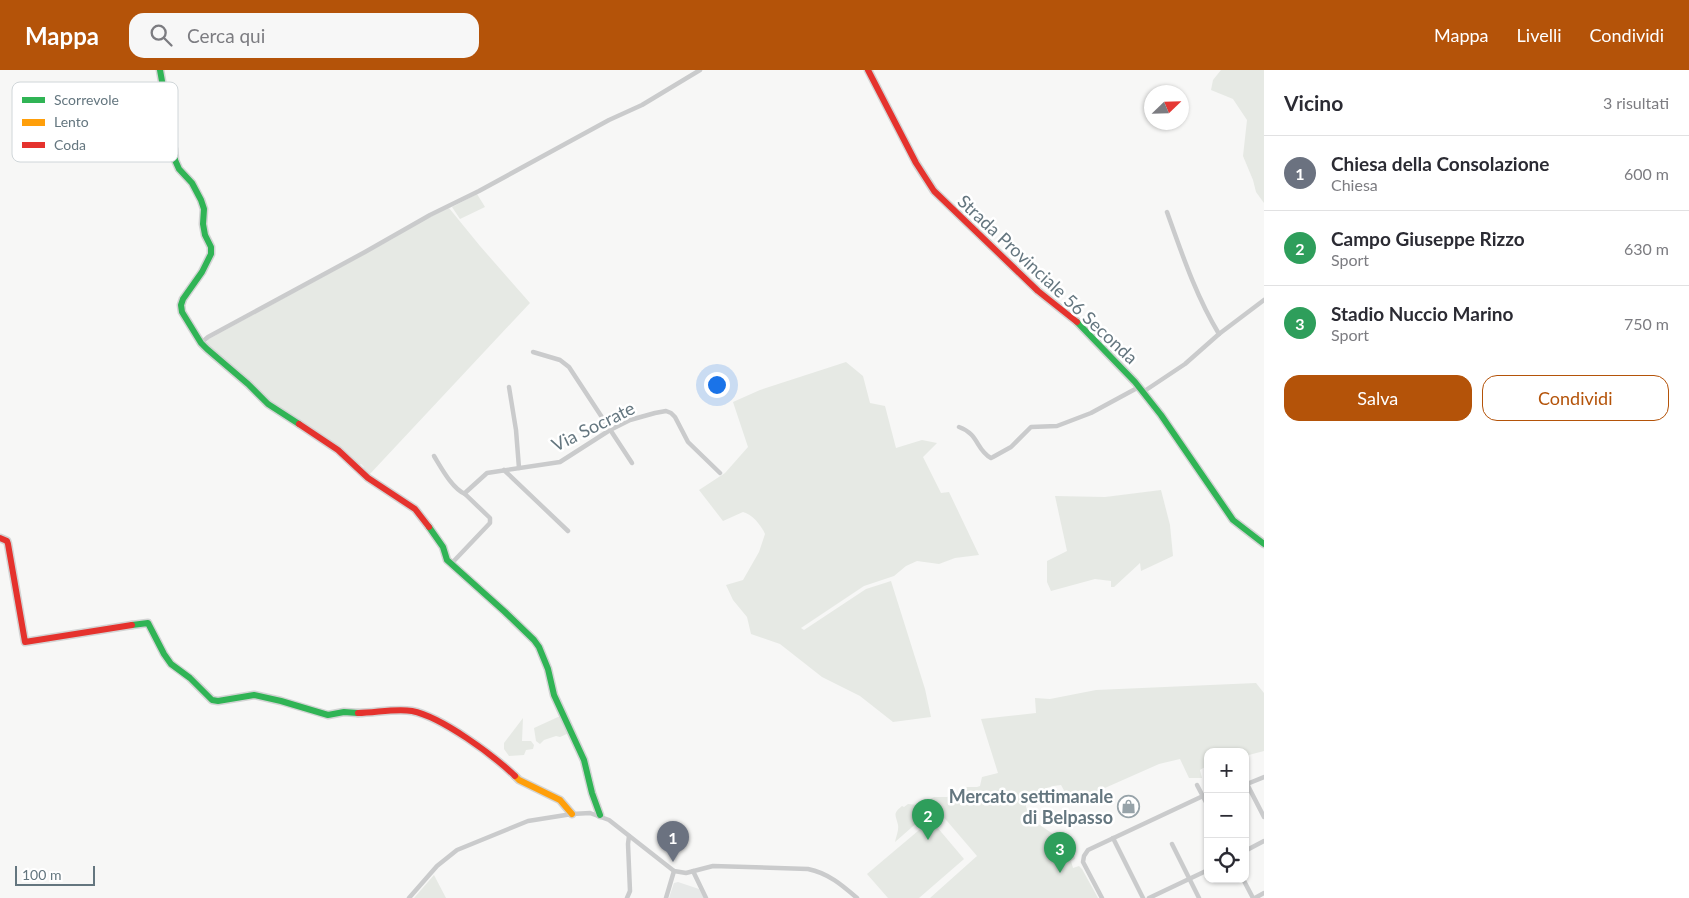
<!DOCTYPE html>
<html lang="it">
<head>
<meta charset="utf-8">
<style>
	body { margin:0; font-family:Lato,sans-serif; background:#f7f7f7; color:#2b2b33 }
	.controls { position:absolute; right:15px; bottom:15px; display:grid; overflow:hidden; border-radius:10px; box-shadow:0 1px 4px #0004 }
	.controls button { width:45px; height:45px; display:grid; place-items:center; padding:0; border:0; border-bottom:1px solid #e1e1e2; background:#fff; color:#2b2b33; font:25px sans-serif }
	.compass { position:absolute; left:1144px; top:15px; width:45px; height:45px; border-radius:50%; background:#fff; box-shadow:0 1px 4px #0004; rotate:67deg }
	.scale { position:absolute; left:15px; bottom:12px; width:80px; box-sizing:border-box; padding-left:5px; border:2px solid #64767f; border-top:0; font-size:14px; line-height:18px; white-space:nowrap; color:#64767f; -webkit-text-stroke:4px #fff; paint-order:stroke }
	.you { position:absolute; left:716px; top:314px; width:18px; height:18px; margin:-12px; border:4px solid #fff; border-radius:50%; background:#1a73e8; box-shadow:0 0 0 8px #1a73e833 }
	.badge { display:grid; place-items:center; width:32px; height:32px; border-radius:50%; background:#b45309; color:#fff; font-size:16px; font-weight:700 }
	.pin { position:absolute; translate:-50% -41px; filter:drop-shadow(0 1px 2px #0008) }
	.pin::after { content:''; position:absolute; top:26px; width:18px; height:15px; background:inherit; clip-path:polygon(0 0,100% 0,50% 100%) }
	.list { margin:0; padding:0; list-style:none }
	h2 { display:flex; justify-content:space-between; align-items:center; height:65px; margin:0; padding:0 20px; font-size:21px }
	h2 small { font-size:16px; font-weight:400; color:#7c7c81 }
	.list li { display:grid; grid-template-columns:32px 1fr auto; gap:15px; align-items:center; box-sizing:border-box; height:75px; padding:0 20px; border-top:1px solid #e1e1e2 }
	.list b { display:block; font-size:19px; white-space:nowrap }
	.list p { margin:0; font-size:16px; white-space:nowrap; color:#7c7c81 }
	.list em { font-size:16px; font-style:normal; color:#7c7c81 }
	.actions { display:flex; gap:10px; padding:15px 20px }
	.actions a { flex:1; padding:11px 0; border:1px solid #b45309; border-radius:15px; text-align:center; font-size:18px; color:#b45309 }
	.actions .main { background:#b45309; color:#fff }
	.icon { flex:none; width:28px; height:28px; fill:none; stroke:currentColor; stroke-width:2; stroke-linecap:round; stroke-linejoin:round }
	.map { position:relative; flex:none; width:1264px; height:828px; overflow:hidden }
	header { display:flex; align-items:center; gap:30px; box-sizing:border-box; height:70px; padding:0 25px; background:#b45309; color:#fff }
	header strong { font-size:24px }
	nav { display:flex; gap:28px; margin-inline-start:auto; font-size:18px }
	.search { width:350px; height:45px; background:#f7f7f7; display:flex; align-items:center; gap:12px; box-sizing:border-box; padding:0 18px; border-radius:15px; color:#7c7c81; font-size:19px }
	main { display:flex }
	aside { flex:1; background:#fff }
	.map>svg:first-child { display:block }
	.built { fill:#e7e9e8 }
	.green { fill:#e6e9e4 }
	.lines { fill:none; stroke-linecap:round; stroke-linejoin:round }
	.fast-casing { stroke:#d3d4d4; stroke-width:9 }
	.slow-casing { stroke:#d3d4d4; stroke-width:9 }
	.jam-casing { stroke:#d3d4d4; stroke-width:9 }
	.street { stroke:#cacbcc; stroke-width:4.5 }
	.fast { stroke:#30b455; stroke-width:6 }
	.slow { stroke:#ff9f0a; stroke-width:6 }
	.jam { stroke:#e5322d; stroke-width:6 }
	.labels { text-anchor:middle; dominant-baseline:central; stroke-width:5; stroke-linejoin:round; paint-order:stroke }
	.street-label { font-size:18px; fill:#64767f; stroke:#fff }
	.poi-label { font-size:18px; font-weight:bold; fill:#64767f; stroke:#fff; text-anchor:end }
	.key { fill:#fff; stroke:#d0d6d9; stroke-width:1 }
	.key-label { font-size:14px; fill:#64767f }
</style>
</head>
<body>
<header>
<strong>Mappa</strong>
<div class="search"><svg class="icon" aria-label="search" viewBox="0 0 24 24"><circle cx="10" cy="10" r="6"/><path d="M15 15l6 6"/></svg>Cerca qui</div>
<nav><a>Mappa</a><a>Livelli</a><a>Condividi</a></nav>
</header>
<main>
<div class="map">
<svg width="1264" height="828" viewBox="0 0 1264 828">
	<rect width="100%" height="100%" fill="#f7f7f6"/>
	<polygon class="built" points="678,812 699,819 704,828 669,828 674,813"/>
	<g class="green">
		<polygon points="1221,0 1264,0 1264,133 1256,122 1253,110 1243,86 1247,50 1233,29 1211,20 1213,10"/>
		<polygon points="477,124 485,137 460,149 452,137"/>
		<polygon points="449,138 480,176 530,233 369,405 362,399 364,397 361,394 358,396 269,333 205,274 209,269 394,168 412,156"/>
		<path d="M846,292L863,306L870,333L885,336L896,378L922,370L937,373L923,387L941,423L949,422L979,485L955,488L939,494L917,491L906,496L894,506L864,516L801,558L804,560L866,519L891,511L925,619L931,647L893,652L860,626L822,607L780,574L751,564L747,547L733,530L726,515L743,510L759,482L765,464C761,455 753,445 743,442L723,451L699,420L725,403L748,377L733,332L760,320Z"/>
		<polygon points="1161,420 1170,455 1173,486 1141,501 1140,493 1114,517 1111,517 1111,511 1095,509 1051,521 1047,512 1047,491 1067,481 1055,426 1105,427"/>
		<path d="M1256,613L1264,623V681L1245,686V682H1208V693H1206L1205,697L1200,700L1202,708H1189L1180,689L1159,694L1071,733L1061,715C1044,717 1038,721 1026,730C1022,751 1057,765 1072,774L1075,789L1071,791L1073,798L1079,796L1082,799L1098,828H930L977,786L935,737L895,772C896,767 899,760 898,755C896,745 892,744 902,736L904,737L908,734L919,735L934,727H947L967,717H977L980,716L982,707L998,703L981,649L1036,643L1035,628L1050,629L1096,620Z"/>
		<polygon points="558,647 561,647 569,663 560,667 556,666 544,670 540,674 536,671 534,658"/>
		<polygon points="523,648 522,671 531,671 534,675 533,679 526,680 524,685 509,686 504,679 504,673"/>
		<polygon points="931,750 964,789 919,828 888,828 867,804"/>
		<polygon points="434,805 446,828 414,828"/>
	</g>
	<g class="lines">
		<defs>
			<g id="fast">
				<polyline points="160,0 167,39 168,65 174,79 175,90 179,99 192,113 201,130 204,139 203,154 205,165 211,177 211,184 202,202 183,229 181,235 182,242 201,273 207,279 248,314 268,334 299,354"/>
				<polyline points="1077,252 1135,312 1161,345 1233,450 1264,474"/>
				<polyline points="429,457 443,477 447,490 505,542 534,570 539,577 548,599 554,625 584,690 592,723 600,745"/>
				<polyline points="132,555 148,553 164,584 171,594 190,608 212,630 218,631 254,625 281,631 328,645 344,642 358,643"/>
			</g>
			<polyline id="slow" points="515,706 519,710 560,730 572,744"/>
			<g id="jam">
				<polyline points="868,0 916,93 934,121 1038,221 1077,252"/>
				<polyline points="299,354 338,380 368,408 415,439 429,457"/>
				<polyline points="0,468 7,471 8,474 25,572 132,555"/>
				<path d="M358,643C375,643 396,638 412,641C442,647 493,685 515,706"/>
			</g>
		</defs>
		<use href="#fast" class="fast-casing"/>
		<use href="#slow" class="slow-casing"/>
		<use href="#jam" class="jam-casing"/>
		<g class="street">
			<path d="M1167,142C1182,184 1196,226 1219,264"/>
			<polyline points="201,273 208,267 365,182 430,145 479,121 609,50 642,35 700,0"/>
			<polyline points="533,282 560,290 569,297 632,393"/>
			<polyline points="509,317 516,360 519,398"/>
			<polyline points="1143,322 1185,294 1219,264 1264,230"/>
			<path d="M959,357C979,364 976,380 991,388L993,387L1011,377L1031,357L1057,356L1091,343L1139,317"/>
			<path d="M434,386C442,399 452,418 465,424"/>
			<polyline points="504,400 568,461"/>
			<polyline points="451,494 490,453 490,448 465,424 466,422 487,403 560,392 610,360 630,350 655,343 666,341 671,343 675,347 688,372 720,403"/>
			<polyline points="1247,714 1264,747"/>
			<polyline points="1247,714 1264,707"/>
			<polyline points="1197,715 1208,736"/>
			<polyline points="1113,768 1143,828"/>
			<polyline points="1172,774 1199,828"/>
			<polyline points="1245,781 1264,771"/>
			<polyline points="693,801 706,828"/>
			<polyline points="1243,809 1253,828"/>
			<path d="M409,828L437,796L457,780L528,751L572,744L590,743L609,750L674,801L686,803L713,796L808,799C828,803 842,815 857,828"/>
			<polyline points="627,828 630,821 628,774 629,766"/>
			<polyline points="666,828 674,801"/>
			<polyline points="1102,828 1083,792 1084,786 1088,780 1203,726"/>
			<polyline points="1149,828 1208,800"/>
			<polyline points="1255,828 1264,823"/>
		</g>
		<use href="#fast" class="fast"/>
		<use href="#slow" class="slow"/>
		<use href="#jam" class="jam"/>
	</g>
	<defs>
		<symbol id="shop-ring" viewBox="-11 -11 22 22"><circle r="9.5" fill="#fff" stroke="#97a3a9" stroke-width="1.5"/><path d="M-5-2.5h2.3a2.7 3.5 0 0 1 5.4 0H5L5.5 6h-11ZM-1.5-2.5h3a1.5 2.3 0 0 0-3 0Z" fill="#97a3a9"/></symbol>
	</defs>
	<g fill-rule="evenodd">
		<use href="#shop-ring" x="1116" y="724" width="25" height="25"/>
	</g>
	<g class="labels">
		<g class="street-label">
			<text transform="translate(1048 209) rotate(43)">Strada Provinciale 56 Seconda</text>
			<text transform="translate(593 356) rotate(-26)">Via Socrate</text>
		</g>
		<g class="poi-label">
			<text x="1113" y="726">Mercato settimanale<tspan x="1113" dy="21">di Belpasso</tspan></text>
		</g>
	</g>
	<rect x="12" y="12" width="166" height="80" rx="8" class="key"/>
	<rect x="22" y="27" width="23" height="6" fill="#30b455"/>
	<rect x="22" y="49" width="23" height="7" fill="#ff9f0a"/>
	<rect x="22" y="72" width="23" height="6" fill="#e5322d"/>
	<g class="key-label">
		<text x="54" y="35">Scorrevole</text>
		<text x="54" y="57">Lento</text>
		<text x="54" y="80">Coda</text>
	</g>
</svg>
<div class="controls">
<button>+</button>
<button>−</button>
<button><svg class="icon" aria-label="locate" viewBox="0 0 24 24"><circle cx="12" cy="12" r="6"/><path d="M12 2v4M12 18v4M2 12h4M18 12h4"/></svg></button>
</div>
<svg class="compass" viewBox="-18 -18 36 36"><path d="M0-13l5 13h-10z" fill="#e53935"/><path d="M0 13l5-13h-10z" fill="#7c7c81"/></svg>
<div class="scale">100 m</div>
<div class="you"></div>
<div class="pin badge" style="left:673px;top:792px;background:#6b7280">1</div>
<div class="pin badge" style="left:928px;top:770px;background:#2e9e5b">2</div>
<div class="pin badge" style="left:1060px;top:803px;background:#2e9e5b">3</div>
</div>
<aside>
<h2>Vicino<small>3 risultati</small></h2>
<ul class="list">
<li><span class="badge" style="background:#6b7280">1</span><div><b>Chiesa della Consolazione</b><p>Chiesa</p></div><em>600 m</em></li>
<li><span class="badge" style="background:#2e9e5b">2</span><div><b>Campo Giuseppe Rizzo</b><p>Sport</p></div><em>630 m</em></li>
<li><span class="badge" style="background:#2e9e5b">3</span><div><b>Stadio Nuccio Marino</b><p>Sport</p></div><em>750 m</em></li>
</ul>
<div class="actions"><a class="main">Salva</a><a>Condividi</a></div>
</aside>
</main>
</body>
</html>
